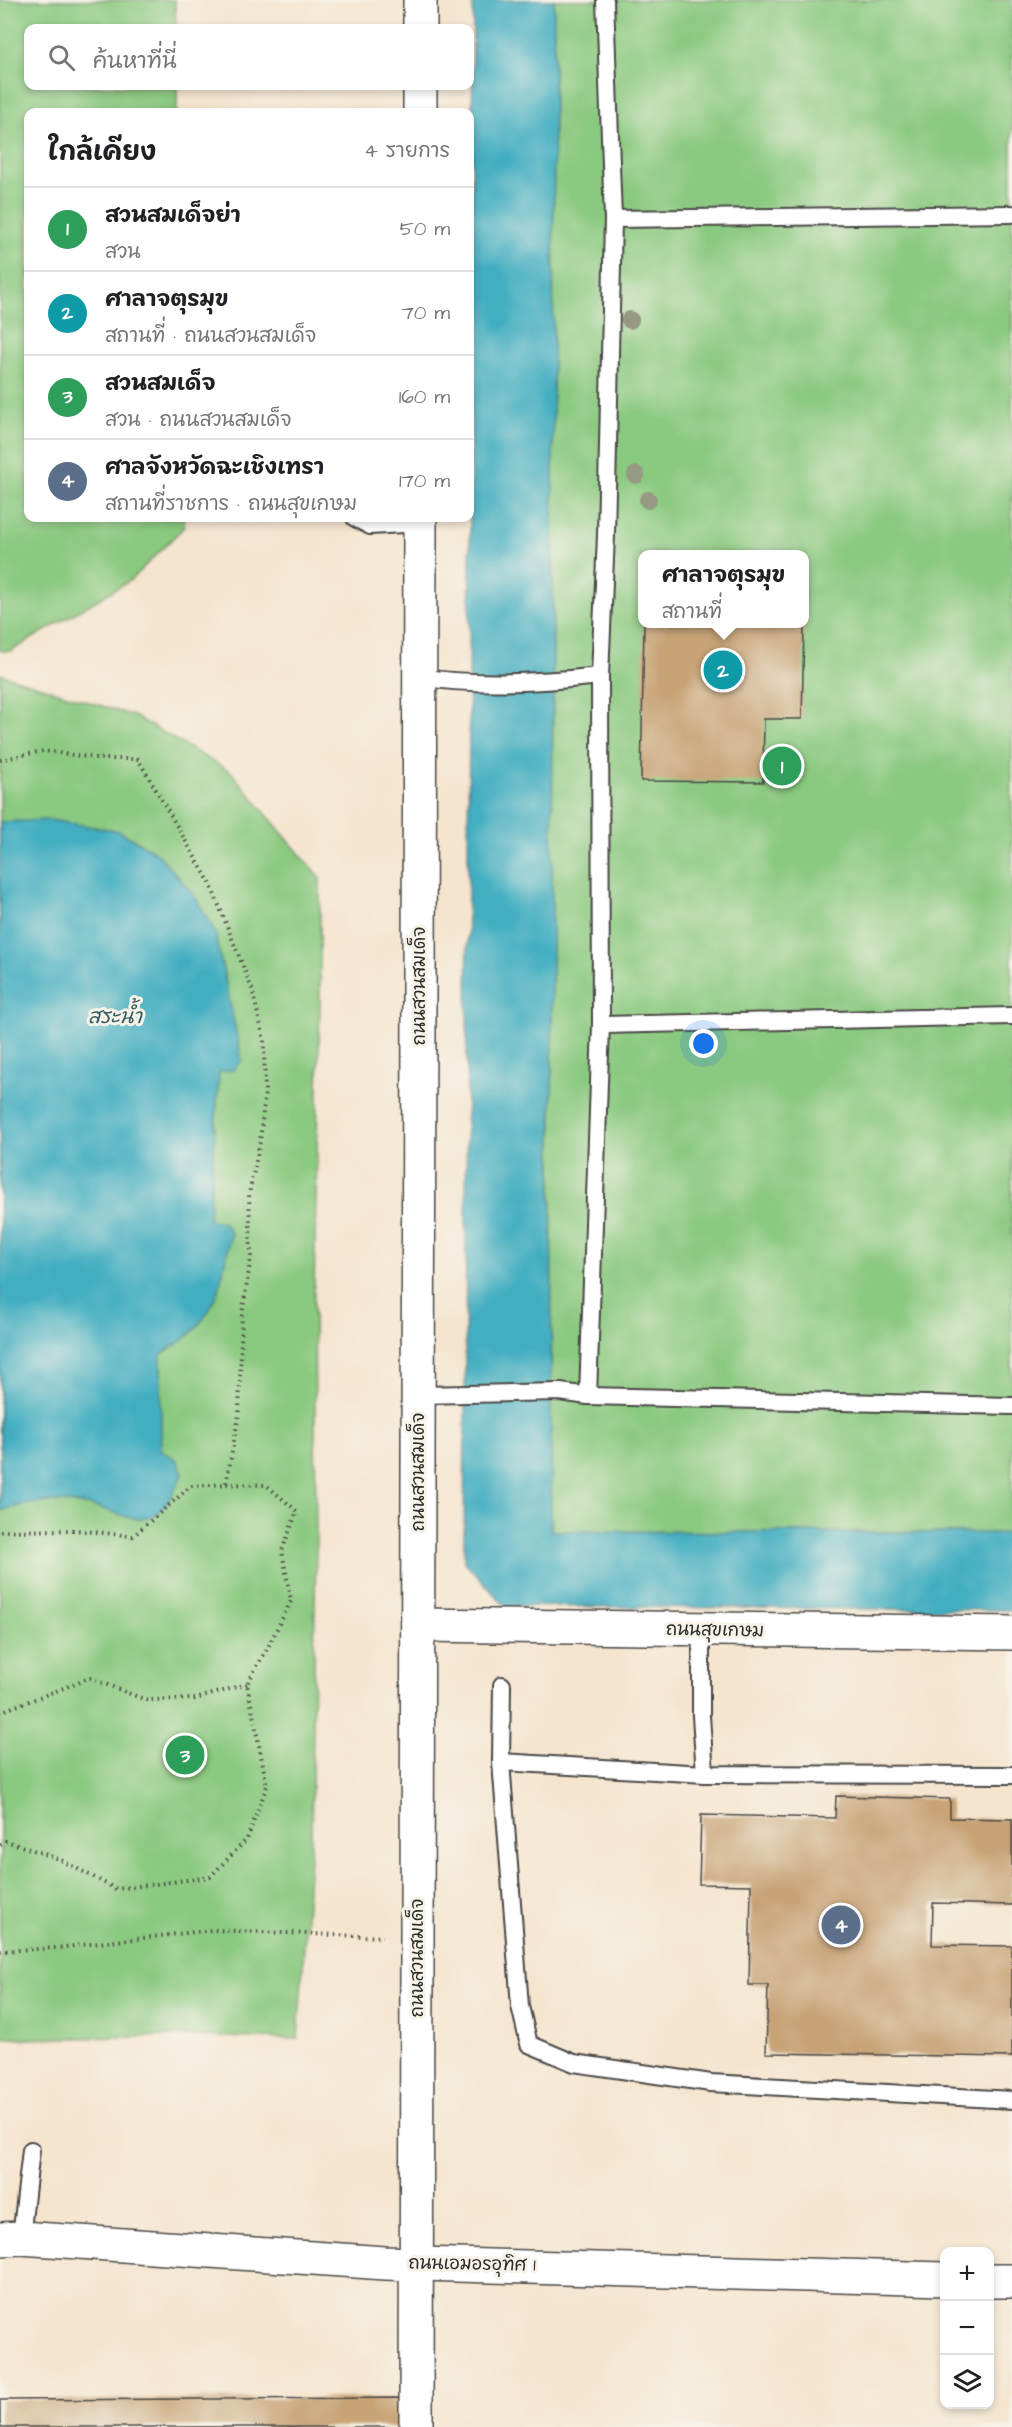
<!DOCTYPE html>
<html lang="th">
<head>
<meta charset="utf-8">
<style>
	body { margin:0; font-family:"Architects Daughter","Playpen Sans Thai",sans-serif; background:#f2f2f2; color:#202124 }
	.controls { position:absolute; right:18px; bottom:18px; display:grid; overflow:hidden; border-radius:12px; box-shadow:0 3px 9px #0003 }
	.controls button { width:54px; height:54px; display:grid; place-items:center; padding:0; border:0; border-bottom:2px solid #e0e0e0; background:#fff; color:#202124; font:30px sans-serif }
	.you { position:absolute; left:704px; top:1044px; width:21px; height:21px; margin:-15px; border:4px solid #fff; border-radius:50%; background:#1a73e8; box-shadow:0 0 0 9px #1a73e833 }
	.badge { display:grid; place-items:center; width:39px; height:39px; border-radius:50%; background:#b5179e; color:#fff; font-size:20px; font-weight:700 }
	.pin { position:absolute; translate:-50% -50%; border:3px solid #fff; box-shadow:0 2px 6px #0006 }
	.popup { position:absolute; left:638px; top:550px; width:171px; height:78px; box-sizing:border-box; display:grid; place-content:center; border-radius:12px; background:#fff; filter:drop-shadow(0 2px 4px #0005); font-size:20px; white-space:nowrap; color:#757577 }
	.popup b { font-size:22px; color:#202124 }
	.popup::after { content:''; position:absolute; left:50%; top:100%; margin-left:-12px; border:12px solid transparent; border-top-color:#fff }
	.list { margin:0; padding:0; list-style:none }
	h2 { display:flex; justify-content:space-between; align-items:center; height:78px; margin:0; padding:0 24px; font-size:26px }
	h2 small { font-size:20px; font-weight:400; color:#757577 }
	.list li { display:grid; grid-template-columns:39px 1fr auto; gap:18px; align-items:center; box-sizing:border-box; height:84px; padding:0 24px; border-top:2px solid #e0e0e0 }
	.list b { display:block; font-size:22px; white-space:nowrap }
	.list p { margin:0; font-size:20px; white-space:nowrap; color:#757577 }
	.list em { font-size:20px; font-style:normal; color:#757577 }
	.icon { flex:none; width:33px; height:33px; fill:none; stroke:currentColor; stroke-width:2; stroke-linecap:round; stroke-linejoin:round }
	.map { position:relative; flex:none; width:1012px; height:2427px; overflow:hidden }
	.search { position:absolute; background:#fff; box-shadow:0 3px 9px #0003; left:24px; top:24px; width:450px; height:66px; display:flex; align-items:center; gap:15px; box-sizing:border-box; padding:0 21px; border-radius:12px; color:#757577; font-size:22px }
	.panel { position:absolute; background:#fff; box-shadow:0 3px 9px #0003; left:24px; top:108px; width:450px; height:414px; border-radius:12px }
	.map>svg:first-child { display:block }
	.green { fill:#8ac980; stroke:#5a7a56; stroke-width:1.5; fill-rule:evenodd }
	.water { fill:#42aec1; stroke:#366c76; stroke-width:1.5 }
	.building { fill:#c7a376 }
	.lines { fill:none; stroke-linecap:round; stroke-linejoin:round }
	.lane-casing { stroke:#494744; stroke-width:20 }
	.street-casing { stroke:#494744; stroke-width:36 }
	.path { stroke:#494744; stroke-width:4; stroke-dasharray:1.5 4.5; stroke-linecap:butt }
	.lane { stroke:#fff; stroke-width:16 }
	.street { stroke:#fff; stroke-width:33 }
	.tree { fill:#969983 }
	.labels { text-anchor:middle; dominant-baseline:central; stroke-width:6; stroke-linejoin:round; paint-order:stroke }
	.street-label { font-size:18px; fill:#2b2b2b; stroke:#f7f3e8 }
	.water-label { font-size:20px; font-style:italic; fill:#335960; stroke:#f7f3e8 }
</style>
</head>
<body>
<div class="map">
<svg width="1012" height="2427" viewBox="0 0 1012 2427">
	<rect width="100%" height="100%" fill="#f7f3e8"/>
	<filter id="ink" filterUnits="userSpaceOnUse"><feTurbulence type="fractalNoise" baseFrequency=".0167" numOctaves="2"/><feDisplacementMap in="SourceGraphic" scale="12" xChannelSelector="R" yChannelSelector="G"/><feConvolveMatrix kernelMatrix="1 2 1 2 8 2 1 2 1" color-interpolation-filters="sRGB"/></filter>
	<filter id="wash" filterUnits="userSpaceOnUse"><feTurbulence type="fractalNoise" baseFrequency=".008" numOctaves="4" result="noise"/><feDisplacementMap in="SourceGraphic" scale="24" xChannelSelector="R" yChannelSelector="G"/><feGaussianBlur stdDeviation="1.35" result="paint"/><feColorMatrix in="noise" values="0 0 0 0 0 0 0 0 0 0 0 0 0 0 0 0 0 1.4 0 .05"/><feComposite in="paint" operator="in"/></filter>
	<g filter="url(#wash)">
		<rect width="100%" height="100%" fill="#f5e5cf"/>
		<g class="green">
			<polygon points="0,0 175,0 176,28 28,28 28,86 177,86 177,112 28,112 28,518 184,518 184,527 131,580 11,651 0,651"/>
			<path d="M554,0H1012V1533L551,1531ZM642,554H804V624H642Z"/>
			<polygon points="0,674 134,716 231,772 320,878 320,998 314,1293 316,1545 311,1842 298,2039 184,2036 21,2039 0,2037"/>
		</g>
		<g class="water">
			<polygon points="473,0 554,0 551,1531 1012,1533 1012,1610 505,1606 464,1561"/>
			<path d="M50,820L119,831L157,853L194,895L215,932L242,1060L233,1070L219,1072L209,1219L224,1223L231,1233C222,1274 221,1306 188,1336C180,1343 169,1348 161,1355V1450L177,1460L183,1473C175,1491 164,1517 141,1519C132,1520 110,1511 100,1508C65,1499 34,1500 0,1511V822Z"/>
		</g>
		<g id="blocks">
			<g class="building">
				<polygon points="644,624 804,624 802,719 764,719 763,782 641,781"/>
				<polygon points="836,1796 950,1799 950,1818 1012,1819 1012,1905 933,1903 932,1945 1012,1946 1012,2057 766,2053 768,1985 749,1985 751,1885 699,1884 701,1815 835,1818"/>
				<polygon points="403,2398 401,2427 0,2427 0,2400"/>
			</g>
		</g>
	</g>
	<g filter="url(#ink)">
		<use href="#blocks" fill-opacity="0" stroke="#494744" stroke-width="1.5"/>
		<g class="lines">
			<defs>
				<g id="lane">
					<polyline points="613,219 1012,214"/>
					<polyline points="355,518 370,526 420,523"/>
					<path d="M419,677C473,686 546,682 600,676"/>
					<polyline points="601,1025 1012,1016"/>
					<polyline points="418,1395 560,1392 588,1396 1012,1406"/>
					<polyline points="588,1396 601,1025 600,676 606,535 613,219 605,0"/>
					<polyline points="701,1629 701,1716 705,1774"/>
					<polyline points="502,1685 501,1762 520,2006 529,2044 574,2063 711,2083 1012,2100"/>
					<polyline points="501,1762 705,1774 1012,1775"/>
					<polyline points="21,2238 31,2150"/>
				</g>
				<g id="street">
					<polyline points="420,28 420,0"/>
					<polyline points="420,112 420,86"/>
					<polyline points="418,1625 1012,1633"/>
					<polyline points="0,2239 21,2238 385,2263 944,2279"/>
					<polyline points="990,2281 1012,2281"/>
					<polyline points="416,2427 420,518"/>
				</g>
			</defs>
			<use href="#lane" class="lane-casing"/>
			<use href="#street" class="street-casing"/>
			<g class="path">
				<polyline points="0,760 43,751 103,759 138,759 210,883 252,989 264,1040 265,1093 260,1142 249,1194 251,1257 242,1315 239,1414 226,1484 191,1486 133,1536 75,1530 0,1531"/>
				<polyline points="0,1712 90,1678 146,1700 195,1699 247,1684"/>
				<polyline points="0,1845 6,1841 59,1859 116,1889 210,1877 247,1839 267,1786 247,1684 268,1647 291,1601 282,1551 297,1511 266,1485 226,1484"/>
				<polyline points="0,1951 56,1948 212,1930 383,1937"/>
			</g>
			<use href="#lane" class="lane"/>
			<use href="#street" class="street"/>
		</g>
		<g class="tree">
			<circle cx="630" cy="320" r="9"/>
			<circle cx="636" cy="475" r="9"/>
			<circle cx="648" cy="500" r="9"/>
		</g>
	</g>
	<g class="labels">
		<g class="street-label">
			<text transform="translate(419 986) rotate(-90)">ถนนสวนสมเด็จ</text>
			<text transform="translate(418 1472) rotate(-90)">ถนนสวนสมเด็จ</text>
			<text transform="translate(715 1630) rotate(1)">ถนนสุขเกษม</text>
			<text transform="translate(417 1958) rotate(-90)">ถนนสวนสมเด็จ</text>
			<text transform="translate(472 2264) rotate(1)">ถนนเอมอรอุทิศ 1</text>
		</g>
		<g class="water-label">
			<text x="115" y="1017">สระน้ำ</text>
		</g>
	</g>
</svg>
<div class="controls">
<button>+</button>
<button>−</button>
<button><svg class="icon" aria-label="layers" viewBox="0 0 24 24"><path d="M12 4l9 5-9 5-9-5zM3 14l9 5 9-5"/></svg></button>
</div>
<div class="you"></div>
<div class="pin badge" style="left:782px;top:766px;background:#2e9e5b">1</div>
<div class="pin badge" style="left:723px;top:670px;background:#0f9aa8">2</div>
<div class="popup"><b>ศาลาจตุรมุข</b>สถานที่</div>
<div class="pin badge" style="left:185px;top:1755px;background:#2e9e5b">3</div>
<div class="pin badge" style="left:841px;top:1925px;background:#5c6f8a">4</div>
<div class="search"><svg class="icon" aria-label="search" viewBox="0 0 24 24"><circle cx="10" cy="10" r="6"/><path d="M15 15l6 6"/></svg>ค้นหาที่นี่</div>
<section class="panel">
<h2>ใกล้เคียง<small>4 รายการ</small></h2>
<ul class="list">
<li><span class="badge" style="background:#2e9e5b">1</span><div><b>สวนสมเด็จย่า</b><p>สวน</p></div><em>50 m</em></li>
<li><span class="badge" style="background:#0f9aa8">2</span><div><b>ศาลาจตุรมุข</b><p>สถานที่ · ถนนสวนสมเด็จ</p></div><em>70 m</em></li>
<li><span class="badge" style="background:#2e9e5b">3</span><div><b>สวนสมเด็จ</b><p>สวน · ถนนสวนสมเด็จ</p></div><em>160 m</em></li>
<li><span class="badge" style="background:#5c6f8a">4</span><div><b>ศาลจังหวัดฉะเชิงเทรา</b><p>สถานที่ราชการ · ถนนสุขเกษม</p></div><em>170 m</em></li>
</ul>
</section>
</div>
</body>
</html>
